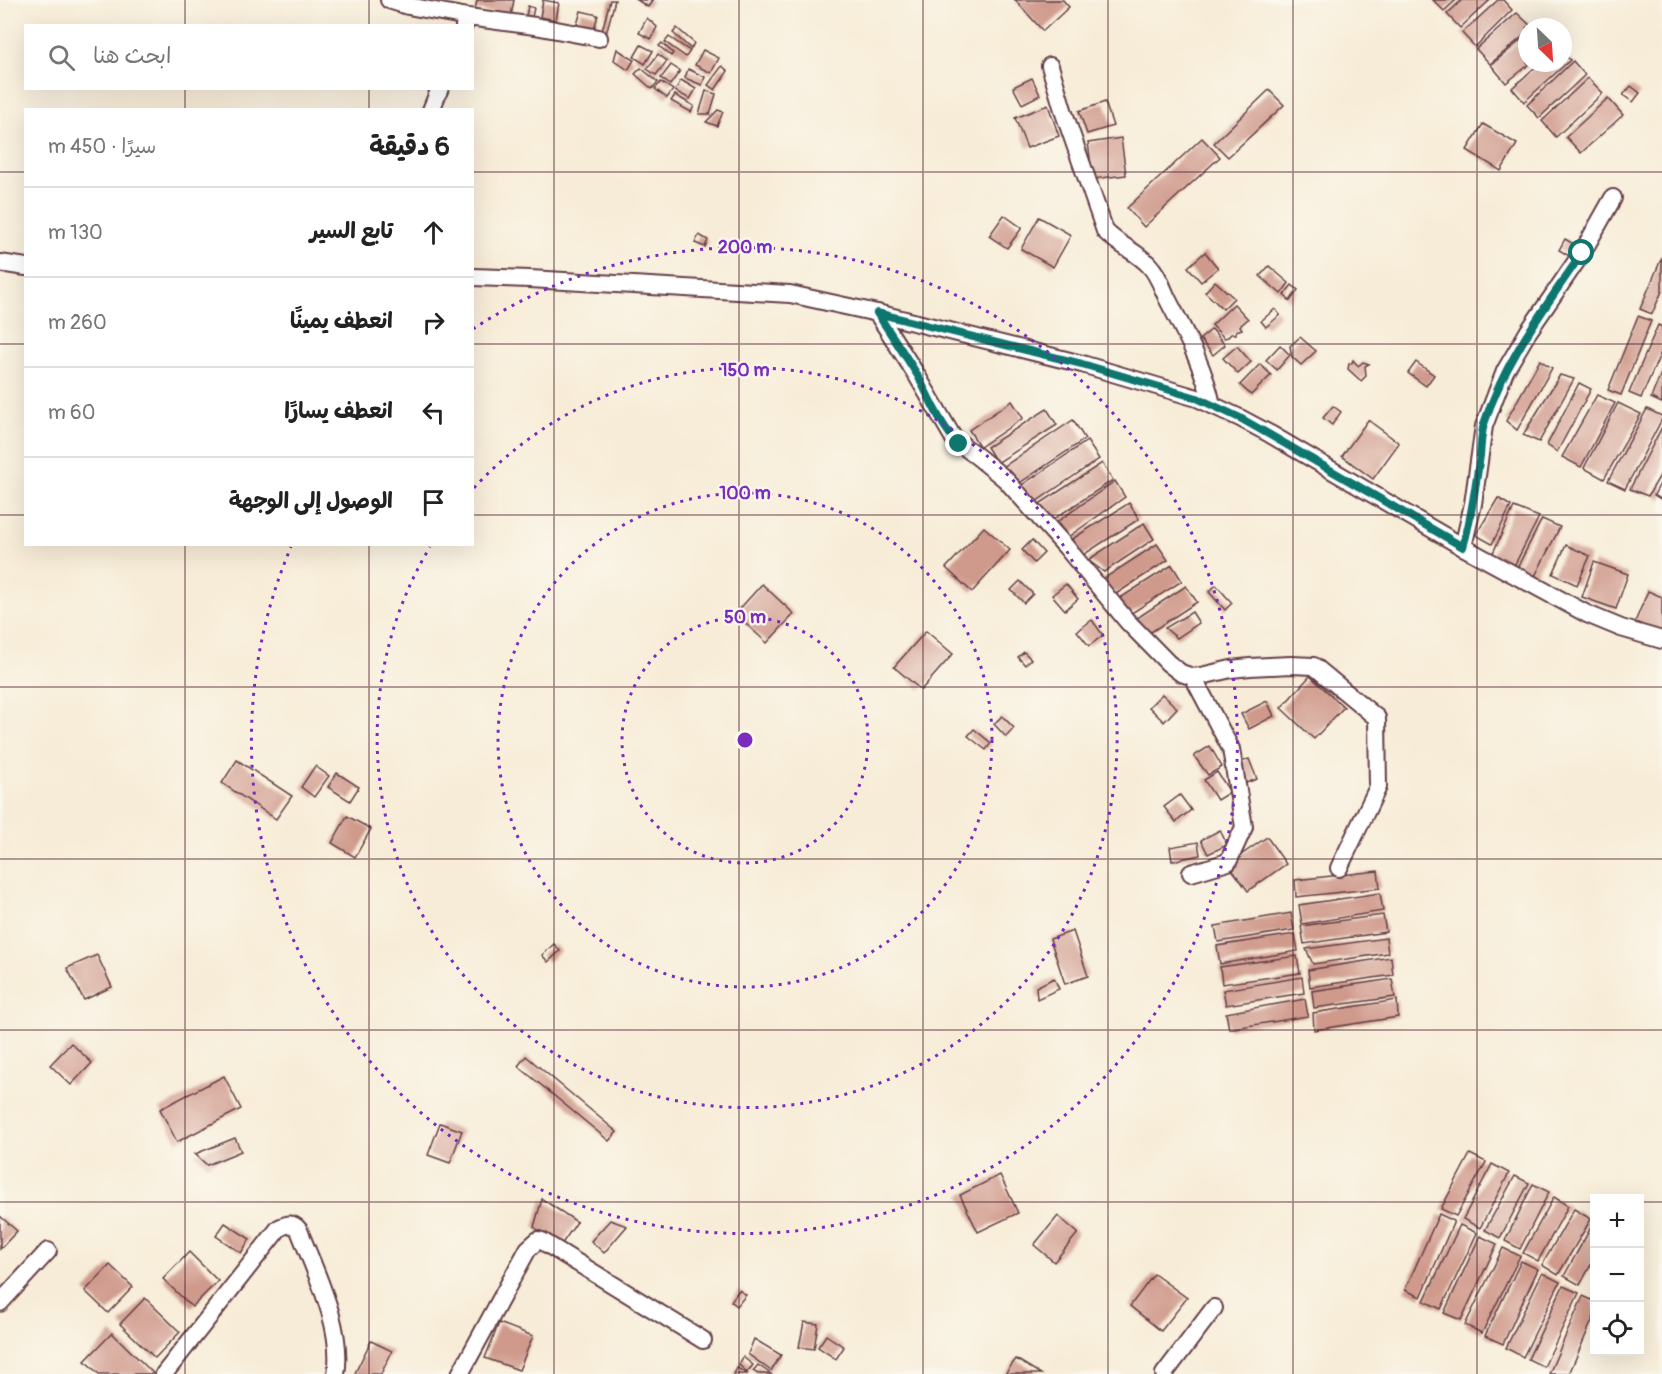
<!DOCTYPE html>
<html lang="ar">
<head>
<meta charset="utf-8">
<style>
	body { margin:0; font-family:Pangolin,"Playpen Sans Arabic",sans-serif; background:#f6f6f6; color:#222; direction:rtl }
	.controls { position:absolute; right:18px; bottom:18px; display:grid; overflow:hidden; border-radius:0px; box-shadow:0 6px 24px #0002 }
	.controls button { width:54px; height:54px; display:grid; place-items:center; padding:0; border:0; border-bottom:2px solid #e0e0e0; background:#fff; color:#222; font:30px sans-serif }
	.compass { position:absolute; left:1518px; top:18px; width:54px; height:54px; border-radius:50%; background:#fff; box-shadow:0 6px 24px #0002; rotate:155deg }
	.stop { position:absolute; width:18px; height:18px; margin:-14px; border:4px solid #0f766e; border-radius:50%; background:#fff }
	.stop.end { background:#0f766e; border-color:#fff; box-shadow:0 2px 6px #0008 }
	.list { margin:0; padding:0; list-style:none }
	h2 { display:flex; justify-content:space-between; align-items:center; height:78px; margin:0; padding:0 24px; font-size:26px }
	h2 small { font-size:20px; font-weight:400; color:#767676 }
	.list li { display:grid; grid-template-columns:39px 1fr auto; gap:18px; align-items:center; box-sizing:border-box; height:90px; padding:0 24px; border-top:2px solid #e0e0e0 }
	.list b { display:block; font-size:22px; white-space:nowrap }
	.list em { font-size:20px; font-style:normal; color:#767676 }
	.icon { flex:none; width:33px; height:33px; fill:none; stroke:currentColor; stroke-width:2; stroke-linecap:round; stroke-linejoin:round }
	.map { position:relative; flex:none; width:1662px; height:1374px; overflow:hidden; direction:ltr }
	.search { position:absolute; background:#fff; box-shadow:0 6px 24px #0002; left:24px; top:24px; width:450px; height:66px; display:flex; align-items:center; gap:15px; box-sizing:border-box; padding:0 21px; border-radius:0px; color:#767676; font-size:22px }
	.panel { position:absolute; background:#fff; box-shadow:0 6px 24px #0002; left:24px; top:108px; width:450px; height:438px; border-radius:0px; direction:rtl }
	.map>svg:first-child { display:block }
	.building { fill:#cf998b }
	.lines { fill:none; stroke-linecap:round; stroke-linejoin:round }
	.minor-casing { stroke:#643e45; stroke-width:20 }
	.minor { stroke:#fff; stroke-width:16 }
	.route { stroke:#0f766e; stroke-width:8 }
	.grid { fill:none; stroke:#4a1f2b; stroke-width:1.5; stroke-opacity:0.55 }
	.ring { fill:none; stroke:#7b2cbf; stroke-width:3; stroke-dasharray:3 6 }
	.centre { fill:#7b2cbf; stroke:#fbf7ec; stroke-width:3 }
	.ring-label { font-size:18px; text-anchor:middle; font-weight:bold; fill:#7b2cbf; stroke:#fbf7ec; stroke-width:4.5; stroke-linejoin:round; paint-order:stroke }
</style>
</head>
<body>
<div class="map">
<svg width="1662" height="1374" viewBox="0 0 1662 1374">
	<rect width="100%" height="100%" fill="#fbf7ec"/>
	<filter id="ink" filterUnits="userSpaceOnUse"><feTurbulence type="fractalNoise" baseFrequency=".0167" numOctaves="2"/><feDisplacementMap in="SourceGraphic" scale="12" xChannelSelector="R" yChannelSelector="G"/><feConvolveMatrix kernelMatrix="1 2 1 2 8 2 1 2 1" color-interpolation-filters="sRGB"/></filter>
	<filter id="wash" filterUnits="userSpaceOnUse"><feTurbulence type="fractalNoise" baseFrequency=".008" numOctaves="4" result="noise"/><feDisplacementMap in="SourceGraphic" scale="24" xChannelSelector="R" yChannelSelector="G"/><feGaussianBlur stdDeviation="1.35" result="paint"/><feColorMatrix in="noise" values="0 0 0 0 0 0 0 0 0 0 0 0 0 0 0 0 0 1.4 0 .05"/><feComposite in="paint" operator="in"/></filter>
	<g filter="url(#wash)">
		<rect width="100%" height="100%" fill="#f7ecd7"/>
		<g id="blocks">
			<g class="building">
				<polygon points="477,0 514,0 511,16 475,10"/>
				<polygon points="543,0 559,3 556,20 540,17"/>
				<polygon points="610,0 615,0 605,38 601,35"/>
				<polygon points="637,0 653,0 648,7"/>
				<polygon points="1015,0 1063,0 1069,7 1043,31"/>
				<polygon points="1433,0 1456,0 1444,11"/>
				<polygon points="1462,0 1490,0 1460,28 1447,14"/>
				<polygon points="1498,0 1503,0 1512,10 1475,47 1462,33"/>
				<polygon points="528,6 534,8 532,17 526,16"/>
				<polygon points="581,11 598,15 593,33 576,28"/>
				<polygon points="1517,13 1532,27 1527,27 1527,33 1490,64 1476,49"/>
				<polygon points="647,18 657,27 651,39 639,33"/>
				<polygon points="677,28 694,43 691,49 673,33"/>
				<polygon points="1527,35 1527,63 1531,63 1506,83 1491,65"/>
				<polygon points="669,37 690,51 686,57 665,42"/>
				<polygon points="662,43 673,53 671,56 659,46"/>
				<polygon points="641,45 653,51 645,64 634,57"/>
				<polygon points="617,49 634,60 628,70 614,60"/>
				<polygon points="703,50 719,58 711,73 695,65"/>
				<polygon points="658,54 667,61 656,75 647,69"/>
				<polygon points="1563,54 1570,60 1524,102 1512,88 1540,63 1563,63"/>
				<polygon points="1573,61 1585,75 1539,118 1527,105"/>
				<polygon points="671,65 680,71 670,85 661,78"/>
				<polygon points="722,66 728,71 715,90 708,85"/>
				<polygon points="641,68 658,82 652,89 635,74"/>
				<polygon points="688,69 705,77 702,85 685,78"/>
				<polygon points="1032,78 1040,95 1022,104 1013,87"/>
				<polygon points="1588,78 1603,93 1556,137 1542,121"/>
				<polygon points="681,80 696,89 690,99 675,91"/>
				<polygon points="661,82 673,90 667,98 655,89"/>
				<polygon points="1631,86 1640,93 1633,102 1623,95"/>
				<polygon points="1269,90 1284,105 1228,157 1214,143"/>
				<polygon points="706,91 716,94 710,114 699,114"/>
				<polygon points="675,95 694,106 691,112 671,101"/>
				<polygon points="1608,98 1623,115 1581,153 1566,137"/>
				<polygon points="1105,102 1113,126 1087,134 1079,111"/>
				<polygon points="1048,105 1059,136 1027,148 1015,118"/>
				<polygon points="718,110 723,112 717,126 706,122"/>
				<polygon points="1483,124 1517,144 1501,171 1467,150"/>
				<polygon points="1121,138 1126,175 1093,179 1088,143"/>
				<polygon points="1202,138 1220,157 1144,227 1127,208"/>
				<polygon points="1004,215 1022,228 1007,248 989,236"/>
				<polygon points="1039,217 1071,235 1053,267 1021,249"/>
				<polygon points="699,235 708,240 705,247 695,243"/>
				<polygon points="1565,239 1577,246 1571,257 1559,250"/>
				<polygon points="1205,252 1218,268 1201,282 1188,267"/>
				<polygon points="1662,257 1662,291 1652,314 1640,309"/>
				<polygon points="1269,266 1289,283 1281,294 1260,276"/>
				<polygon points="1215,281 1234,298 1223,309 1205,292"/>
				<polygon points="1292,285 1298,290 1290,301 1284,295"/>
				<polygon points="1234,304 1248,319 1240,326 1242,329 1236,331 1236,334 1231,334 1228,337 1224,338 1212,325"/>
				<polygon points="1275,309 1280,315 1266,327 1261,321"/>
				<polygon points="1638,316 1651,321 1621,395 1608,390"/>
				<polygon points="1658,325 1662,327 1662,350 1641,398 1629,393"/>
				<polygon points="1212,329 1225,345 1213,355 1200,339"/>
				<polygon points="1300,337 1316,351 1301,365 1292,357 1290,346"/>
				<polygon points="1280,345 1290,355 1277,370 1266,360"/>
				<polygon points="1237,346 1251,362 1238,374 1223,358"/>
				<polygon points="1353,360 1358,366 1363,362 1369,364 1365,366 1366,376 1361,381 1348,369 1349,364 1352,363"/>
				<polygon points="1540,360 1552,368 1517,430 1506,421"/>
				<polygon points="1416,362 1434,375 1426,386 1408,373"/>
				<polygon points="1260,364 1271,375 1251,395 1240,385"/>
				<polygon points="1662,371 1662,403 1651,398"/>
				<polygon points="1560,375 1574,379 1539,442 1523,435"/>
				<polygon points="1579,383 1591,389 1557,452 1547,445"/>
				<polygon points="1597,395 1615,403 1581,467 1562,457"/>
				<polygon points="1012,401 1023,418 980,447 969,430"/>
				<polygon points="1618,403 1641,414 1604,479 1584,468"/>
				<polygon points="1333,406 1341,412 1332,425 1323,418"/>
				<polygon points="1047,409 1057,425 997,463 987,447"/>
				<polygon points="1647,409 1662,416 1662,419 1625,489 1608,481"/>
				<polygon points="1073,420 1085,439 1021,482 1003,467"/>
				<polygon points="1368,420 1399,443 1373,479 1342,456"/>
				<polygon points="1662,427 1662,472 1648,496 1630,489"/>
				<polygon points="1087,441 1099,459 1034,503 1022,485"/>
				<polygon points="1102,463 1113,480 1049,522 1038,505"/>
				<polygon points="1662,480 1662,500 1654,495"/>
				<polygon points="1115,481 1125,497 1068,537 1057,522"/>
				<polygon points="1498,498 1511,506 1492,544 1476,535"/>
				<polygon points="1129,503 1139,519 1080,557 1069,541"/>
				<polygon points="1514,507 1539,517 1514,566 1492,555"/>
				<polygon points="1542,519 1560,527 1534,578 1516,570"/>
				<polygon points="1144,523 1154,539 1104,572 1088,560"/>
				<polygon points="984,527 1010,550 972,592 946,568"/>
				<polygon points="1032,540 1044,553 1034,563 1022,550"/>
				<polygon points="1157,544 1168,560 1116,594 1100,581"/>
				<polygon points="1566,545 1590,556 1577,585 1553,574"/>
				<polygon points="1594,562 1628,574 1616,609 1582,597"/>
				<polygon points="1172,565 1182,581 1127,616 1117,600"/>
				<polygon points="1020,581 1033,594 1024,603 1011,590"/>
				<polygon points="762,584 794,614 767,643 735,614"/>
				<polygon points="1066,584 1078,599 1065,610 1052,595"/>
				<polygon points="1216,585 1232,603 1225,610 1209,592"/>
				<polygon points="1186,586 1197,602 1145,636 1134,620"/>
				<polygon points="1648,591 1662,597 1662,633 1635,622"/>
				<polygon points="1192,612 1199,623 1177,638 1165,628"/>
				<polygon points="1092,620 1103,635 1089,646 1077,631"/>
				<polygon points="926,631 953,654 921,690 894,667"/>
				<polygon points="1024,652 1031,659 1025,665 1018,657"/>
				<polygon points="1310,676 1344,707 1314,739 1281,708"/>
				<polygon points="1162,694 1177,708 1164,722 1149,707"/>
				<polygon points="1267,701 1274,716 1249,729 1241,714"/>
				<polygon points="1002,716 1014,728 1006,737 994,724"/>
				<polygon points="974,729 991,743 986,750 968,736"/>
				<polygon points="1210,746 1222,767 1208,775 1194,756"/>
				<polygon points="1249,759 1257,779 1246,783 1238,763"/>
				<polygon points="237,760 292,796 276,819 222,783"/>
				<polygon points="315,766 329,776 314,797 301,787"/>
				<polygon points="1217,772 1230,792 1217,800 1204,780"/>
				<polygon points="337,773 359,787 350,801 328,787"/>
				<polygon points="1180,795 1191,810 1176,822 1164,807"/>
				<polygon points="347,816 371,829 355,857 332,843"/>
				<polygon points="1220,830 1227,845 1208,854 1201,840"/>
				<polygon points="1267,837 1286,864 1248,891 1228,864"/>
				<polygon points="1198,842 1200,855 1172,861 1170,847"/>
				<polygon points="1378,871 1380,888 1296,897 1295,880"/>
				<polygon points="1380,893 1383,911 1302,924 1299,905"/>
				<polygon points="1291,913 1294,930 1218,942 1215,926"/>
				<polygon points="1383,915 1386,932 1304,944 1301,926"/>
				<polygon points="1073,931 1088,976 1065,984 1050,939"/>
				<polygon points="1295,934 1298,951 1220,964 1217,946"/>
				<polygon points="1386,938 1388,953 1313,964 1306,949"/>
				<polygon points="554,944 560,951 548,962 542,955"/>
				<polygon points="97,955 112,987 84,1000 67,968"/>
				<polygon points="1297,956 1300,973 1222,984 1220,967"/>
				<polygon points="1391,957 1393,975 1310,987 1308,970"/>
				<polygon points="1302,977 1304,993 1226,1005 1223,990"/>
				<polygon points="1054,978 1059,989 1037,999 1036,987"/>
				<polygon points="1392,979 1395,997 1314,1008 1312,991"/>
				<polygon points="1305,999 1308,1016 1229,1029 1226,1013"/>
				<polygon points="1397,1000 1398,1017 1314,1030 1313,1013"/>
				<polygon points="71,1043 92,1063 71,1085 50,1065"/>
				<polygon points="526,1056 617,1132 609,1141 518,1066"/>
				<polygon points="224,1076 241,1109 177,1142 160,1109"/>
				<polygon points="440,1123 462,1131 450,1163 428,1155"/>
				<polygon points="235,1138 241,1151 207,1165 195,1154"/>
				<polygon points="1470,1154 1486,1162 1456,1216 1441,1209"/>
				<polygon points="1492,1164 1509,1173 1480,1228 1463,1219"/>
				<polygon points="1000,1175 1018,1213 978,1232 960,1195"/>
				<polygon points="1515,1176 1529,1183 1500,1238 1485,1230"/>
				<polygon points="1533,1184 1549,1192 1520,1249 1505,1241"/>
				<polygon points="1554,1197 1568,1206 1538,1261 1523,1253"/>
				<polygon points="542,1199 577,1222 561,1245 534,1227"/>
				<polygon points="1574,1209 1591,1219 1558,1275 1542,1265"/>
				<polygon points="1439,1214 1454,1221 1421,1297 1405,1290"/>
				<polygon points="0,1216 17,1231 0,1249"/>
				<polygon points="1058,1216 1078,1233 1054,1262 1034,1245"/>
				<polygon points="610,1220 627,1226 604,1253 591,1241"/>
				<polygon points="1594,1222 1594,1259 1580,1285 1564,1276"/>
				<polygon points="225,1223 250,1239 241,1253 216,1236"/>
				<polygon points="1460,1225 1477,1233 1441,1309 1424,1301"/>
				<polygon points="1480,1236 1497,1244 1461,1320 1444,1313"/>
				<polygon points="1503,1248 1520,1256 1482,1333 1465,1325"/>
				<polygon points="189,1252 218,1281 192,1307 163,1279"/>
				<polygon points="1521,1261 1538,1269 1503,1344 1485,1336"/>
				<polygon points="110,1265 133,1287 108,1313 85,1291"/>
				<polygon points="1542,1273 1560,1282 1523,1357 1506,1348"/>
				<polygon points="1154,1274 1187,1298 1161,1331 1130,1306"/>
				<polygon points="1563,1286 1579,1293 1544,1367 1528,1359"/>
				<polygon points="739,1290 746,1295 737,1306 731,1301"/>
				<polygon points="1583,1296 1594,1301 1594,1316 1569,1374 1549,1374"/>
				<polygon points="145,1298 180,1332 155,1358 120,1324"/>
				<polygon points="804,1322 818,1324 814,1349 799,1347"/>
				<polygon points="499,1323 533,1336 519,1370 485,1358"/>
				<polygon points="112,1333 154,1374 99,1374 85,1361"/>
				<polygon points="826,1335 844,1347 836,1359 818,1347"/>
				<polygon points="754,1339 781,1355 771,1371 748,1354"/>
				<polygon points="371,1341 392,1351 381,1374 358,1374 355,1373"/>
				<polygon points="743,1357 753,1365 747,1372 739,1365"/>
				<polygon points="1016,1359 1041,1374 1005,1374"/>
				<polygon points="758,1365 771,1374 758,1374 753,1371"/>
				<polygon points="737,1368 748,1374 734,1374"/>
			</g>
		</g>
	</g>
	<g filter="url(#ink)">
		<use href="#blocks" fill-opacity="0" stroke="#643e45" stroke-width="1.5"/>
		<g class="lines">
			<defs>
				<g id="minor">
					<polyline points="389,0 408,6 468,17"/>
					<polyline points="464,26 468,17 535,26 599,38"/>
					<path d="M1050,66L1064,113L1105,231C1118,245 1136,251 1149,265C1158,274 1162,287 1167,298C1185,333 1204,366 1212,405"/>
					<polyline points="431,110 440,88"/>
					<polyline points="0,263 26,267"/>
					<polyline points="472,277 530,279 790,294 877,313 1082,364 1197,398 1240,418 1270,434 1463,547 1587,614 1621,628 1662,640"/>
					<polyline points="877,313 916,374 954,439 978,457 1005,479 1066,547 1127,621 1168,663 1181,673 1193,677 1201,676 1231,669 1250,667 1291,665 1314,666 1377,718 1378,787 1339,868"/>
					<polyline points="1463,547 1473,504 1484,426 1505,371 1528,332 1582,253 1613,198"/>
					<polyline points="1191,873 1228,862 1244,827 1231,749 1193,677"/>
					<polyline points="0,1303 48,1251"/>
					<path d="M164,1374L279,1228C287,1224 293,1222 299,1230C315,1272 344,1328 336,1374"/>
					<polyline points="460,1374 528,1249 538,1240 542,1241 703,1340"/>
					<polyline points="1164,1374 1214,1308"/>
				</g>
			</defs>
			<use href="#minor" class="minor-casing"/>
			<use href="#minor" class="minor"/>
		</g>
	</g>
	<g class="lines" filter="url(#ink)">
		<path class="route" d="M959,444C942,429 929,397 918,376C905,355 891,334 877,313L1082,364L1197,398L1240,418L1270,435L1463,547C1472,517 1475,487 1480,456C1481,446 1481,434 1484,424C1504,361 1545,308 1582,253"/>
	</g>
	<path class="grid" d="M185,0V26M369,0V26M554,0V1374M739,0V1374M923,0V1374M1108,0V1374M1293,0V1374M1477,0V1374M185,88V110M369,88V110M0,172H26M472,172H1662M0,344H26M472,344H1662M0,515H26M472,515H1662M185,544V1374M369,544V1374M0,687H1662M0,859H1662M0,1030H1662M0,1202H1594M1640,1202H1662"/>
	<g class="ring">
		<circle cx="745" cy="740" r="123"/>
		<circle cx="745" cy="740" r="247"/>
		<path d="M474 488A370 370 0 1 1 430 547"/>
		<path d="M473 329A493 493 0 1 1 291 547"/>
	</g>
	<circle cx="745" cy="740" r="9" class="centre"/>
	<g class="ring-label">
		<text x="745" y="253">200 m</text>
		<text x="745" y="376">150 m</text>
		<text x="745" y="499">100 m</text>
		<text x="745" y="623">50 m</text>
	</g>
</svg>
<div class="controls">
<button>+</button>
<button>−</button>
<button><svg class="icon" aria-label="locate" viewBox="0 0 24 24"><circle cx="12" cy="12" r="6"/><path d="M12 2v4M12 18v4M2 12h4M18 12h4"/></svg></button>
</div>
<svg class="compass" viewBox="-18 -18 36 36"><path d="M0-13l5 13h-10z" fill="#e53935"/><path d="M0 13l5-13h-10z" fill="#767676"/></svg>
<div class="stop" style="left:1582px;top:253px"></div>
<div class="stop end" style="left:959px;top:444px"></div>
<div class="search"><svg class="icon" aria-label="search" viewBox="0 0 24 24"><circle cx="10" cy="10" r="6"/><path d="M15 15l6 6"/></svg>ابحث هنا</div>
<section class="panel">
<h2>6 دقيقة<small>سيرًا · 450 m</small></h2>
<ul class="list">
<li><svg class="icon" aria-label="ahead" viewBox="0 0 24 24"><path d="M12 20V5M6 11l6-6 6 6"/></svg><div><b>تابع السير</b></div><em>130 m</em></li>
<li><svg class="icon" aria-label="right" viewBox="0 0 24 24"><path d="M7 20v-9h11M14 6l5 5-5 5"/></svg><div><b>انعطف يمينًا</b></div><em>260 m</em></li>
<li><svg class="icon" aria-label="left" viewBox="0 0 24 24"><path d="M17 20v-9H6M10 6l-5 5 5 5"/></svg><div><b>انعطف يسارًا</b></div><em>60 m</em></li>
<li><svg class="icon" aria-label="arrive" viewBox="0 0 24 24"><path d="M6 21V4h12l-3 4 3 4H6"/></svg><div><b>الوصول إلى الوجهة</b></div></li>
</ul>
</section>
</div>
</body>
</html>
